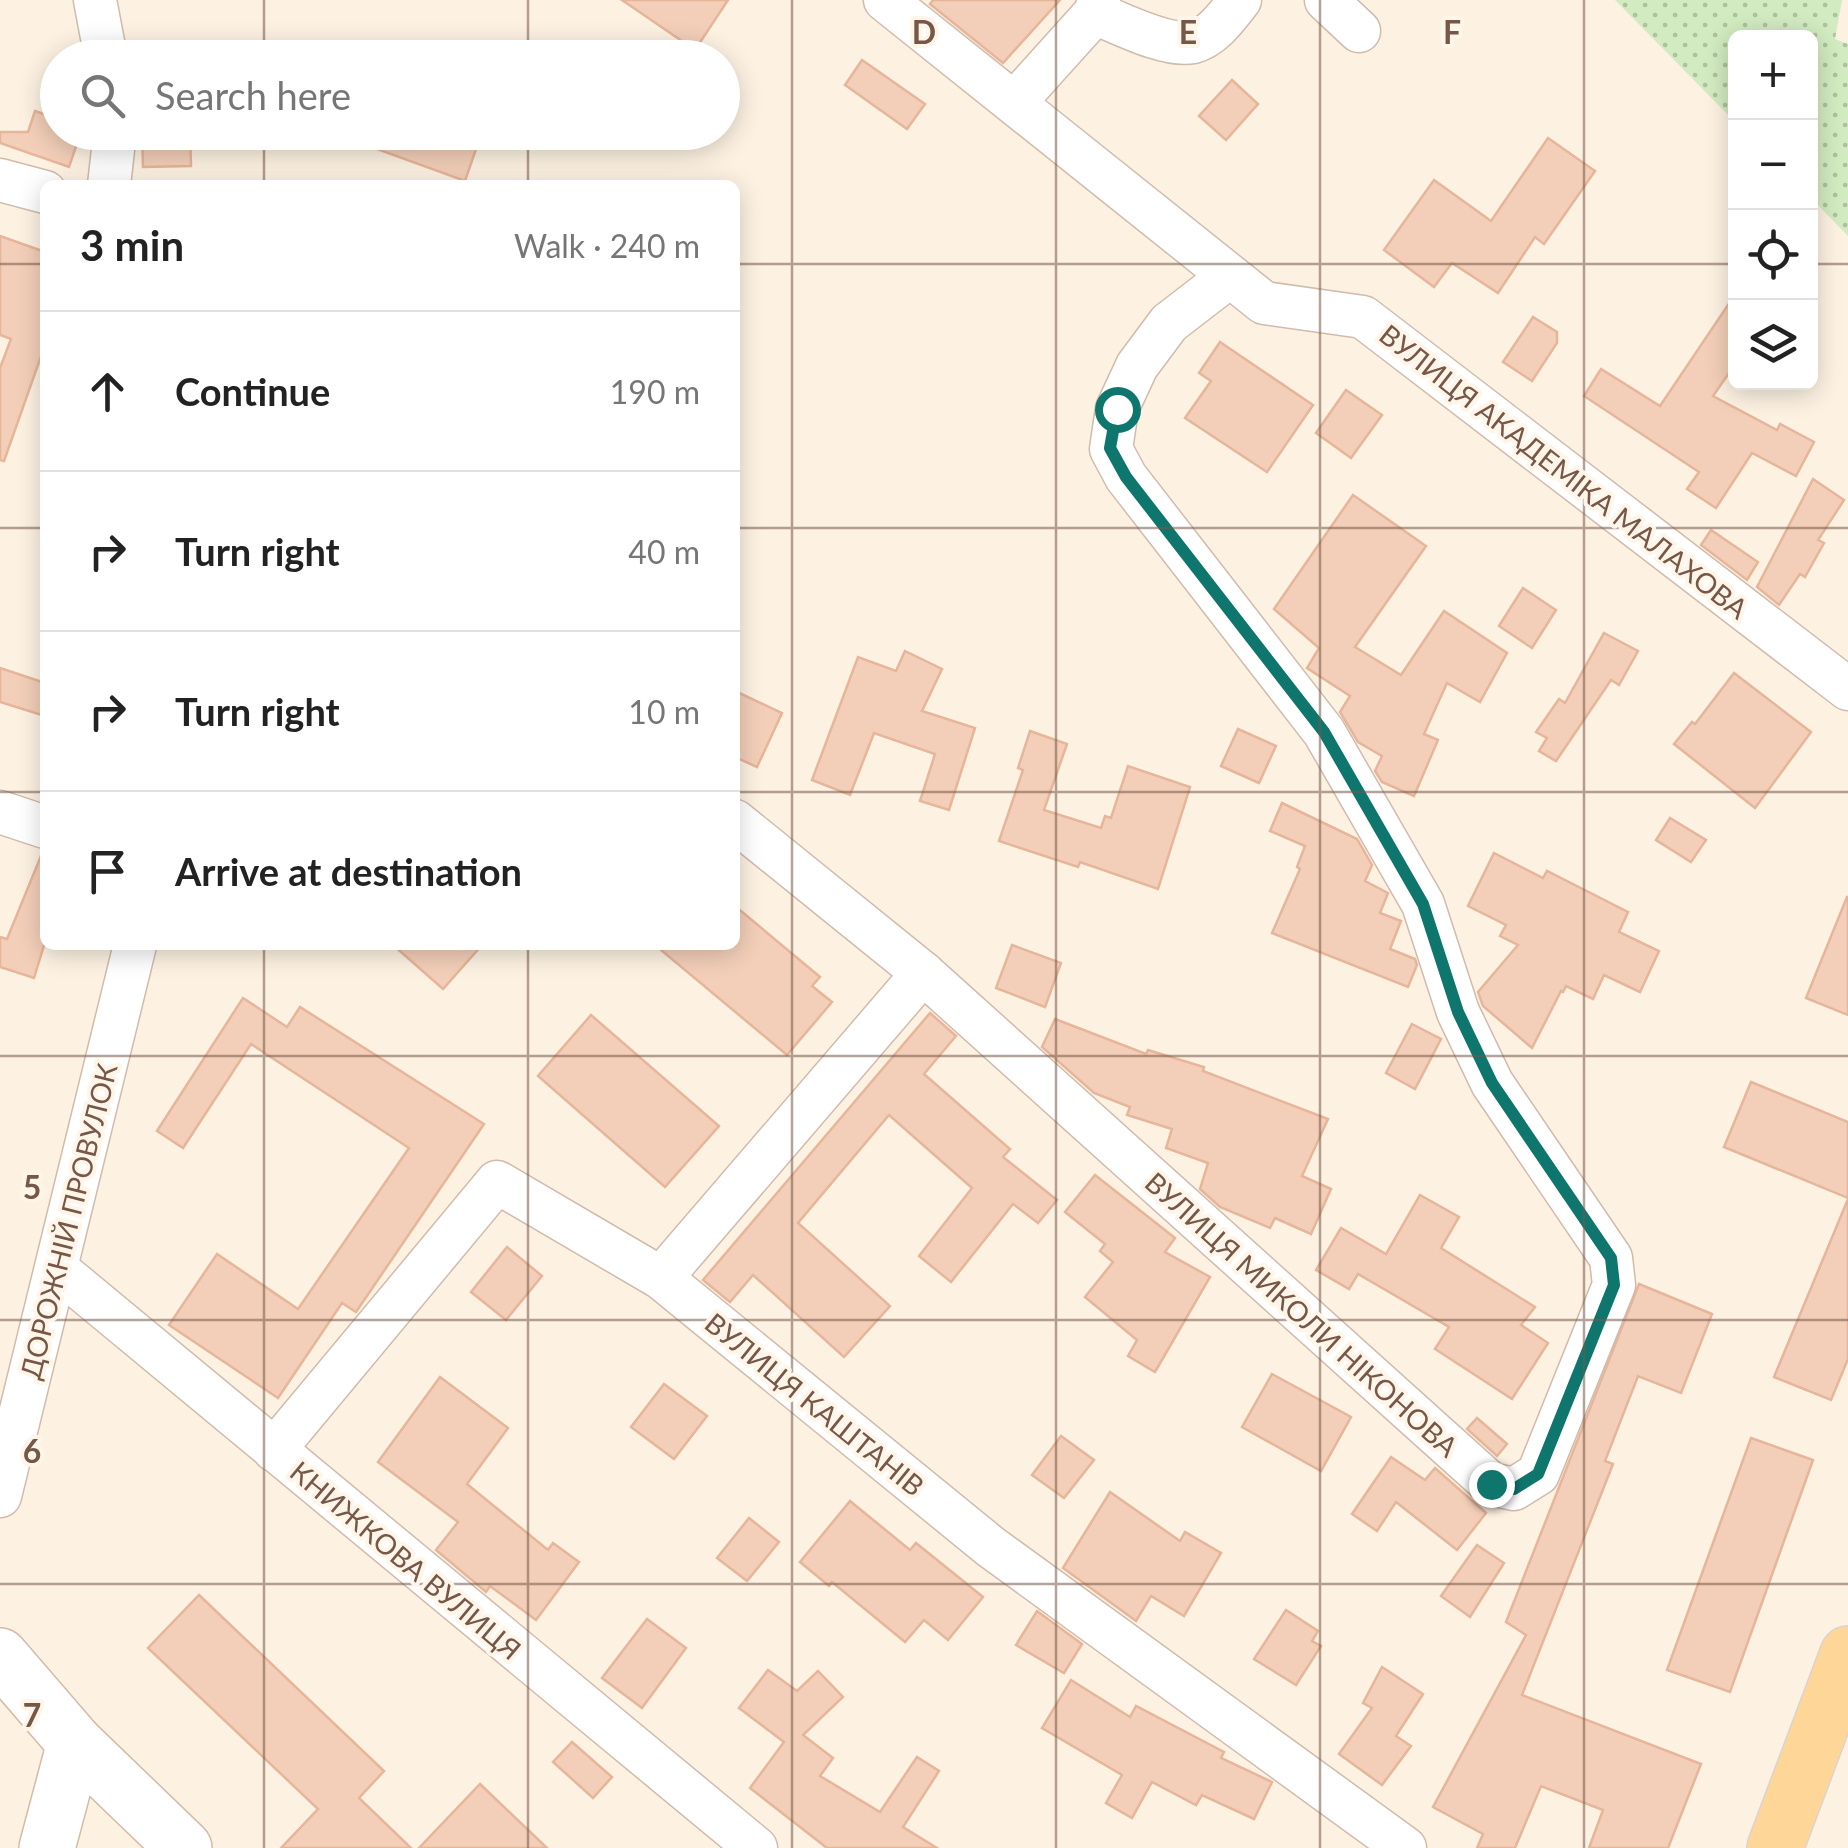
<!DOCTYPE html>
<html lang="en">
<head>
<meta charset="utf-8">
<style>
	body { margin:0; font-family:Lato,sans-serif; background:#f6f6f6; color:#222 }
	.controls { position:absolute; right:30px; top:30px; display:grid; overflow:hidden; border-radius:15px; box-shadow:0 5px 25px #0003 }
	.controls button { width:90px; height:90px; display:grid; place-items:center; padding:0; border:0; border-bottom:2px solid #e0e0e0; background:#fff; color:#222; font:50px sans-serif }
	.stop { position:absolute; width:30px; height:30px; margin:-22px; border:8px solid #0f766e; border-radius:50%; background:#fff }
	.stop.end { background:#0f766e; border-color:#fff; box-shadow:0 2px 10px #0008 }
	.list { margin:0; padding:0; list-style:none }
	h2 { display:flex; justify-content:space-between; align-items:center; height:130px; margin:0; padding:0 40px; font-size:42px }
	h2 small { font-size:32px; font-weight:400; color:#767676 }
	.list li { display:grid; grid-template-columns:65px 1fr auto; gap:30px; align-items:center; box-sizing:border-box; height:160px; padding:0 40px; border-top:2px solid #e0e0e0 }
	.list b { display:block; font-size:38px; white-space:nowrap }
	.list em { font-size:32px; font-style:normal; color:#767676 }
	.icon { flex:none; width:55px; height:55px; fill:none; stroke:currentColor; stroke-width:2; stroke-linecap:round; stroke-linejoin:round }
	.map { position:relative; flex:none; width:1848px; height:1848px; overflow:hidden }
	.search { position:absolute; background:#fff; box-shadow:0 5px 25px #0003; left:40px; top:40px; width:700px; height:110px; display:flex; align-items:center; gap:25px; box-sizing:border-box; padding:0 35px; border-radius:55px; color:#767676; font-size:38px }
	.panel { position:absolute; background:#fff; box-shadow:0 5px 25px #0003; left:40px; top:180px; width:700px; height:770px; border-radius:15px }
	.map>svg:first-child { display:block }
	.grass { fill:url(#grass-dots) }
	.building { fill:#f3cfb9; stroke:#e7b599; stroke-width:2.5 }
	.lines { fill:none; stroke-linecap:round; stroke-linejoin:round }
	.street-casing { stroke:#d1bbac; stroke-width:45 }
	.secondary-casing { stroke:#d4bba8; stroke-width:58 }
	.primary-casing { stroke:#dbd3cf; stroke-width:58 }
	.street { stroke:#fff; stroke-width:42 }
	.secondary { stroke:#fff; stroke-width:55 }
	.primary { stroke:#fed798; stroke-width:55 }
	.route { stroke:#0f766e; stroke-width:12 }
	.grid { fill:none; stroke:#765748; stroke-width:2.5; stroke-opacity:0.55 }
	.labels { text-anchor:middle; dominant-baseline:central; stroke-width:8; stroke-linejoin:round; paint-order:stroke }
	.street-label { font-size:28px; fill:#765748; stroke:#fff6e9 }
	.grid-label { font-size:32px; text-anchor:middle; font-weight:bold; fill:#765748; stroke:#fff6e9; stroke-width:8; stroke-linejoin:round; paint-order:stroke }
</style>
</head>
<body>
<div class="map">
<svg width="1848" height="1848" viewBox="0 0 1848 1848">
	<defs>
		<pattern id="grass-dots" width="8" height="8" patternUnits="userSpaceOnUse" patternTransform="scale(2.5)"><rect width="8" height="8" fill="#d2ebc0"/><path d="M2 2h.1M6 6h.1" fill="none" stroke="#afc19e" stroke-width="1.8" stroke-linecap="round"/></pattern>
	</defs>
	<rect width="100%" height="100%" fill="#fdf2e2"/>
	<polygon class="grass" points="1615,0 1842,0 1835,39 1848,44 1848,236 1811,198 1810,38 1736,38 1735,122"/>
	<g class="building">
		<polygon points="622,0 728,0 695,50"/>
		<polygon points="933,0 1060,0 1003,63 930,4"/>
		<polygon points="862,60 925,104 907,129 845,85"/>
		<polygon points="1232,80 1258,104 1226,140 1199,116"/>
		<polygon points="35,111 58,119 58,132 81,132 69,167 0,143 0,132 28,132"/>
		<polygon points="142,132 190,132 191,166 143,167"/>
		<polygon points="342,132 482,132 465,181 341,136"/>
		<polygon points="1548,138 1595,171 1544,244 1535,237 1498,293 1452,263 1434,287 1384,250 1434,180 1491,221"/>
		<polygon points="0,236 45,252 45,345 4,461 0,460 0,368 11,339 0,335"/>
		<polygon points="1736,293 1736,363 1713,396 1777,430 1780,424 1814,442 1796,476 1752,453 1716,508 1687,489 1699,472 1584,396 1601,369 1660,406"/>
		<polygon points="1533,317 1557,332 1557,343 1532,381 1503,362"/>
		<polygon points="1220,342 1313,405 1267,472 1185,418 1211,381 1199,373"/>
		<polygon points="1346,390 1382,415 1351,458 1316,433"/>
		<polygon points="1813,479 1844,500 1818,540 1824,543 1805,577 1800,574 1779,605 1757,587"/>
		<polygon points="1353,495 1426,546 1355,647 1401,675 1444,611 1507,653 1480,702 1447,683 1424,734 1438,740 1414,796 1382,782 1375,771 1382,756 1358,742 1340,712 1350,696 1307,668 1319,648 1274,609"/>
		<polygon points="1711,530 1758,562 1747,580 1701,545"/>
		<polygon points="1523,588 1556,610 1532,648 1499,626"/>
		<polygon points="1604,633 1638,651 1619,685 1611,680 1556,761 1539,751 1547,738 1536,732 1559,699 1565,703"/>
		<polygon points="905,651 942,669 922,711 975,728 949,810 920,801 935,754 874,733 850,795 812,780 858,657 896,671"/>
		<polygon points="0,668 45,683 45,716 0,702"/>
		<polygon points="1734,673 1811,732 1755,808 1674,744 1692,722 1695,724"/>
		<polygon points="735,691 782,713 757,767 735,757"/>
		<polygon points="1238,729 1276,746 1259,783 1221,766"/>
		<polygon points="1030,731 1067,744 1044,810 1101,828 1105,816 1111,818 1128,766 1190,787 1158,889 1080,862 1078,867 999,841 1023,770 1018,768"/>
		<polygon points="1282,803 1357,839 1372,865 1365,881 1388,893 1380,913 1401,921 1390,949 1415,959 1417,965 1408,987 1272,933 1300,869 1297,867 1305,846 1270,831"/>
		<polygon points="1670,818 1706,840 1691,862 1656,840"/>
		<polygon points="43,851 45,942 34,978 0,967 0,937 7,939"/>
		<polygon points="1494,853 1543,878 1547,871 1628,912 1619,932 1659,951 1640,992 1604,975 1593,999 1566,986 1563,992 1561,991 1532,1048 1483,1006 1478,992 1518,945 1500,936 1506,925 1468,906"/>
		<polygon points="1847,897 1848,897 1848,1015 1806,998"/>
		<polygon points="735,906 820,977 812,986 832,1002 787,1055 655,945 735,945"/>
		<polygon points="393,945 482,945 443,989"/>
		<polygon points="1012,945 1061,963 1045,1007 996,988"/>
		<polygon points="243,998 287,1027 300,1007 484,1124 356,1312 342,1303 278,1398 169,1325 217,1254 298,1309 409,1148 251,1044 183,1148 157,1131"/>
		<polygon points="930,1013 956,1036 924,1074 1010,1149 1003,1157 1057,1200 1038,1223 1013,1204 951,1282 919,1256 972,1188 889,1115 798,1223 890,1306 844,1357 753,1275 730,1302 703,1280"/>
		<polygon points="591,1015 719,1126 665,1187 538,1076"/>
		<polygon points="1055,1019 1146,1054 1148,1050 1204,1067 1203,1071 1328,1119 1302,1176 1331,1189 1311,1234 1275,1218 1270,1228 1220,1207 1200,1189 1208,1163 1166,1148 1172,1129 1127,1115 1130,1107 1094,1093 1042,1047"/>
		<polygon points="1412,1024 1441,1039 1415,1089 1386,1073"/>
		<polygon points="1751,1082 1848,1122 1848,1198 1724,1147"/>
		<polygon points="1095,1175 1175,1238 1165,1252 1210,1277 1155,1372 1128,1356 1137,1340 1085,1297 1113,1262 1100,1251 1105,1244 1065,1212"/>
		<polygon points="1420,1195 1459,1217 1441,1248 1535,1307 1521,1325 1548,1343 1512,1399 1435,1349 1449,1327 1358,1274 1349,1289 1316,1270 1341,1228 1386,1254"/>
		<polygon points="1848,1199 1848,1359 1831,1400 1774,1377"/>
		<polygon points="507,1247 542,1276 506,1320 471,1292"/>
		<polygon points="1639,1284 1712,1314 1681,1393 1638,1376 1605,1461 1613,1464 1522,1695 1701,1764 1668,1848 1589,1848 1603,1810 1541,1786 1515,1848 1477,1848 1483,1834 1433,1807 1526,1635 1506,1622"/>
		<polygon points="1272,1374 1351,1417 1321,1471 1242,1427"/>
		<polygon points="440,1377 508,1428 467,1484 548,1550 553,1543 579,1562 536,1620 490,1586 486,1592 436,1550 458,1522 378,1462"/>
		<polygon points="664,1384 707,1416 674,1459 631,1427"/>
		<polygon points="1477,1418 1507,1444 1497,1456 1467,1429"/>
		<polygon points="1061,1436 1094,1460 1064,1498 1032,1475"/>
		<polygon points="1751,1438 1813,1460 1730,1692 1667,1670"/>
		<polygon points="1391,1457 1425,1480 1435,1468 1486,1513 1457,1550 1396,1502 1377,1531 1352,1514"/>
		<polygon points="1110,1492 1180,1541 1185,1532 1221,1553 1184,1616 1151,1596 1136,1621 1063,1568"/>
		<polygon points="850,1501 910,1550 916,1543 983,1597 948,1640 924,1620 905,1642 832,1582 829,1586 800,1562"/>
		<polygon points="749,1518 779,1542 747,1581 717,1558"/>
		<polygon points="1477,1545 1504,1563 1470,1617 1441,1596"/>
		<polygon points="199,1595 384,1771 359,1798 411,1848 281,1848 318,1809 148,1648"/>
		<polygon points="1286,1610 1318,1631 1312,1641 1321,1646 1296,1685 1254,1659"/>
		<polygon points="1037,1611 1082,1644 1064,1673 1016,1645"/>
		<polygon points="647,1619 686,1648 642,1708 602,1678"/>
		<polygon points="1382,1667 1423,1694 1396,1736 1411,1746 1382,1785 1339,1754 1372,1708 1363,1703"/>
		<polygon points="768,1670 797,1691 818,1671 843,1697 803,1735 833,1758 820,1776 880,1812 917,1757 939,1771 903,1827 937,1848 827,1848 750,1788 784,1742 739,1708"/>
		<polygon points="1071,1680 1130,1717 1136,1706 1224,1752 1221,1758 1272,1782 1254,1819 1202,1795 1196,1805 1152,1782 1132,1818 1106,1803 1122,1775 1042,1728"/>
		<polygon points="572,1742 612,1777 593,1798 553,1762"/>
		<polygon points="480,1784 547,1848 419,1848"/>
	</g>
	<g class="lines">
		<defs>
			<g id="street">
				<polyline points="95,0 106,58"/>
				<polyline points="885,0 1264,303 1363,317 1848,689"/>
				<polyline points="1326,0 1359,31"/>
				<path d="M1095,13C1119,23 1168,48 1193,42C1213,37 1228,15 1240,0"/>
				<polyline points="1014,103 1095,13 1099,0"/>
				<polyline points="0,180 45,192"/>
				<polyline points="109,185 115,132"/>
				<polyline points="0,812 45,827"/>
				<polyline points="735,821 923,973 1491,1484 1514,1489 1538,1474 1614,1285 1611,1258 1492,1083 1458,1012 1423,904 1324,732 1126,477 1111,449 1117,409 1137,366 1169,323 1230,276"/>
				<polyline points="58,1270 756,1848"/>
				<polyline points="661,1278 923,973"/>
				<polyline points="274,1450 497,1182 661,1278 991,1547 1405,1848"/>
				<polyline points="0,1496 135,945"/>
			</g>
			<g id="secondary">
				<polyline points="0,1656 75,1743 184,1848"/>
				<polyline points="47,1848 75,1743"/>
			</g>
			<polyline id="primary" points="1775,1848 1848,1654"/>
		</defs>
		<use href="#street" class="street-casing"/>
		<use href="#secondary" class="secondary-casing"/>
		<use href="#primary" class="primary-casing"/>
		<use href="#street" class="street"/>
		<use href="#secondary" class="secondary"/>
		<use href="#primary" class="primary"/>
	</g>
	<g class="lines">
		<polyline class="route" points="1117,409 1110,448 1126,477 1324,732 1423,904 1458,1012 1492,1083 1611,1258 1614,1285 1538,1474 1514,1489 1491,1484"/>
	</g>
	<path class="grid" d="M264,0V58M528,0V58M792,0V1848M1056,0V1848M1320,0V1848M1584,0V1848M264,132V185M528,132V185M0,264H45M735,264H1736M1810,264H1848M0,528H45M735,528H1848M0,792H45M735,792H1848M264,945V1848M528,945V1848M0,1056H1848M0,1320H1848M0,1584H1848"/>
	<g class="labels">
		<g class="street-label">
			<text transform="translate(1564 471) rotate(38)">ВУЛИЦЯ АКАДЕМІКА МАЛАХОВА</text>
			<text transform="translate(68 1221) rotate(-76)">ДОРОЖНІЙ ПРОВУЛОК</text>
			<text transform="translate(1302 1314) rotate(42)">ВУЛИЦЯ МИКОЛИ НІКОНОВА</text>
			<text transform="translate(815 1404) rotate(39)">ВУЛИЦЯ КАШТАНІВ</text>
			<text transform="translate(406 1560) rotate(40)">КНИЖКОВА ВУЛИЦЯ</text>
		</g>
	</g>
	<g class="grid-label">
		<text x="924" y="44">D</text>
		<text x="1188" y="44">E</text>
		<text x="1452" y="44">F</text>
		<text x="32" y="1199">5</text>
		<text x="32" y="1463">6</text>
		<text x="32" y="1727">7</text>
	</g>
</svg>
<div class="controls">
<button>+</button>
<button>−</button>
<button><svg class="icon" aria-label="locate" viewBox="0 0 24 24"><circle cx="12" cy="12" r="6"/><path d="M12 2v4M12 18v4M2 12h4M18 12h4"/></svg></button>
<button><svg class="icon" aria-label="layers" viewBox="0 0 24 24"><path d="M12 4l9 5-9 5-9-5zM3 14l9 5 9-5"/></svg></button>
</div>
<div class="stop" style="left:1117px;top:409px"></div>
<div class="stop end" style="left:1491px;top:1484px"></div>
<div class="search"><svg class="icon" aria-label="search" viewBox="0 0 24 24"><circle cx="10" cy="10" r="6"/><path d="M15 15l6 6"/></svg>Search here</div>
<section class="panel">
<h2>3 min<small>Walk · 240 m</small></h2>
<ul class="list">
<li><svg class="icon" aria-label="ahead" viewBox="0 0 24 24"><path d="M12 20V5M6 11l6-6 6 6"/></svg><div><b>Continue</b></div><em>190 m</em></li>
<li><svg class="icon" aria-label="right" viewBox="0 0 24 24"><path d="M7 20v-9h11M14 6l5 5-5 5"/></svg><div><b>Turn right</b></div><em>40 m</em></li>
<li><svg class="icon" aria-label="right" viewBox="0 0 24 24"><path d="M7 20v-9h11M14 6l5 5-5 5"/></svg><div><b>Turn right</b></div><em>10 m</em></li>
<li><svg class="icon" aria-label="arrive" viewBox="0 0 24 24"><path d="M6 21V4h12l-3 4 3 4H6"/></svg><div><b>Arrive at destination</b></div></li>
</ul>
</section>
</div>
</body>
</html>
